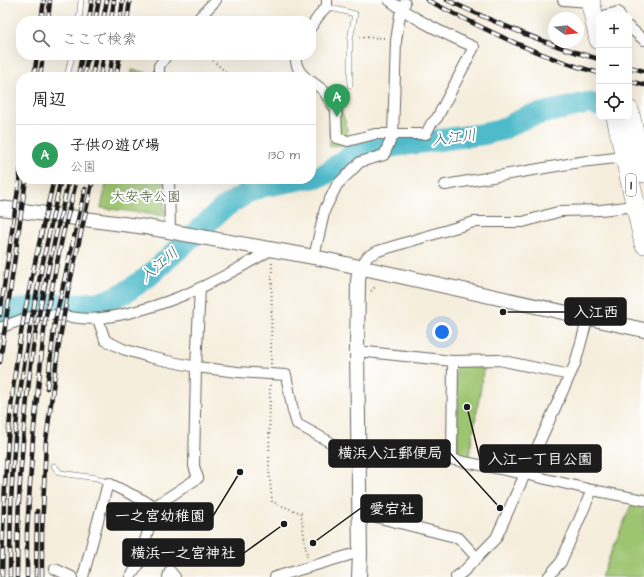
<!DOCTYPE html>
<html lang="ja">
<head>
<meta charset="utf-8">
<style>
	body { margin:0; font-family:"Architects Daughter","Klee One",sans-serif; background:#f2f2f2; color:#202124 }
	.controls { position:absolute; right:12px; top:12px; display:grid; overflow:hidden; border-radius:8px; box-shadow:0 4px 16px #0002 }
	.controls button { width:36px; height:36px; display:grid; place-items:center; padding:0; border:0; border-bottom:1px solid #e0e0e0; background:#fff; color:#202124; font:20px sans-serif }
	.compass { position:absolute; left:548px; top:12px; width:36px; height:36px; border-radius:50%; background:#fff; box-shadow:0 4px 16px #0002; rotate:105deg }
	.you { position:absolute; left:442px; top:332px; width:14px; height:14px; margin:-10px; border:3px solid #fff; border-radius:50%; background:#1a73e8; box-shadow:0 0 0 6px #1a73e833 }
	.badge { display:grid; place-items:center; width:26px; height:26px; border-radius:50%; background:#ea580c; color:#fff; font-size:13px; font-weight:700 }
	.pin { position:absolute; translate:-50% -33px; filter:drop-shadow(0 1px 2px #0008) }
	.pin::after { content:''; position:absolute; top:21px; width:14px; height:12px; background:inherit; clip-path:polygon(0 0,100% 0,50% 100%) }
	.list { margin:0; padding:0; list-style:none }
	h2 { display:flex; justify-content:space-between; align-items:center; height:52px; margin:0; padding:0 16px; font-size:17px }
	h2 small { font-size:13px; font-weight:400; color:#757577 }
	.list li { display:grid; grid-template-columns:26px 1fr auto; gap:12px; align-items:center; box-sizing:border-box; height:60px; padding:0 16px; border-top:1px solid #e0e0e0 }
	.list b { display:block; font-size:15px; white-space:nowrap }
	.list p { margin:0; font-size:13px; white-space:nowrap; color:#757577 }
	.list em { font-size:13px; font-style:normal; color:#757577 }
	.icon { flex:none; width:22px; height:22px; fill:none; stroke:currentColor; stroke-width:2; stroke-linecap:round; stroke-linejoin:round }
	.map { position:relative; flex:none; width:644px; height:577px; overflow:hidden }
	.search { position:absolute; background:#fff; box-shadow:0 4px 16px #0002; left:16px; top:16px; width:300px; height:44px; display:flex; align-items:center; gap:10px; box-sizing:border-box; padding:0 14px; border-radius:16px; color:#757577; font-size:15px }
	.panel { position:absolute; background:#fff; box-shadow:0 4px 16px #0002; left:16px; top:72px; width:300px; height:112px; border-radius:16px }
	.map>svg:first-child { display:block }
	.green { fill:#9dc46f; stroke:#5c7046 }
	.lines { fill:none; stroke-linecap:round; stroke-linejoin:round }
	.river { stroke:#4fbbca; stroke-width:22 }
	.lane-casing { stroke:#686660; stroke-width:6 }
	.street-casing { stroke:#686660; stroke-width:12 }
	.secondary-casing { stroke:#686660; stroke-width:16 }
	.highway-casing { stroke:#686660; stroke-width:20 }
	.path { stroke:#686660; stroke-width:2; stroke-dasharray:1 3; stroke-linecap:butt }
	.lane { stroke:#fff; stroke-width:5 }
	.street { stroke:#fff; stroke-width:10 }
	.secondary { stroke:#fff; stroke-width:14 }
	.highway { stroke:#fff; stroke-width:19 }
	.rail-casing { stroke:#1c1c1c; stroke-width:4.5 }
	.rail { stroke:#fff; stroke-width:3; stroke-dasharray:9; stroke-linecap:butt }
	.labels { text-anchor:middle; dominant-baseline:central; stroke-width:4; stroke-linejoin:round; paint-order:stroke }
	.shield { fill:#fff; stroke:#606060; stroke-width:1 }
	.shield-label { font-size:13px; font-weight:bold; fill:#1c1c1c }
	.park-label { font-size:14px; fill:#505f3d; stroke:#fff }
	.water-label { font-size:15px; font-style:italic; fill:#33646a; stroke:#fff }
	.leader { fill:none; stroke:#1c1c1c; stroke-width:1.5 }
	.callout-dot { fill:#1c1c1c; stroke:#fff; stroke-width:1.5 }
	.callout { fill:#1c1c1c; stroke:#1c1c1c; stroke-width:1.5 }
	.callout-label { font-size:15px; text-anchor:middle; font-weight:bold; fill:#fff }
</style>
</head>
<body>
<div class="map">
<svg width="644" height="577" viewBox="0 0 644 577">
	<rect width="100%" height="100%" fill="#fff"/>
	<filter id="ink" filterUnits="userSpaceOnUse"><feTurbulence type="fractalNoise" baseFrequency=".025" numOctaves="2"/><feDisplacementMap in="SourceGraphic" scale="8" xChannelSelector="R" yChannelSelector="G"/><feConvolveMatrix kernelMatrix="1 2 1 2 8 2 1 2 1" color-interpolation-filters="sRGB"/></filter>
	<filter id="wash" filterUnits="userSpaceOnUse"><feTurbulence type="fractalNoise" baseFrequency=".012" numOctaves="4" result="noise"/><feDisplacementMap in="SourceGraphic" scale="16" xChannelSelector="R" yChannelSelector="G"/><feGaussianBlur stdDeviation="0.9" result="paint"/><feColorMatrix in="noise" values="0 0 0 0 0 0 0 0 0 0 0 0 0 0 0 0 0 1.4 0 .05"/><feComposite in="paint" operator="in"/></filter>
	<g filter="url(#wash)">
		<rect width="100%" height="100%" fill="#f6eedd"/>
		<g class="green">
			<polygon points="132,70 155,74 155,77 130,77"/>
			<polygon points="339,104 347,126 348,144 330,147 330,107"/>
			<polygon points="107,179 163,179 165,216 101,208"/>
			<polygon points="485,364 469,457 460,456 457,453 456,365"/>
			<polygon points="631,505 644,508 644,577 601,577"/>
		</g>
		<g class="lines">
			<g class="river">
				<polyline points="311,178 324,175 357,151 484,134 501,130 526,117 588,103 599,106"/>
				<polyline points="0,316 12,311 52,304 73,305 103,302 126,292 149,276 223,208 242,196 259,187 303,179"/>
			</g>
		</g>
	</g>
	<g filter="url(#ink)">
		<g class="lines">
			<defs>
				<g id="lane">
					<polyline points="327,7 355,14 350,40 350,85"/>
					<polyline points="79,21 81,0"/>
					<polyline points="67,77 72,55"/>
					<polyline points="54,466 60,473 97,478 108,483"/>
				</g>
				<g id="street">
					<polyline points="563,0 590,2"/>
					<polyline points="606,15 618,12 620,15"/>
					<polyline points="196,21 216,0"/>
					<polyline points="311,27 323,10 327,7 327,0"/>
					<polyline points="629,27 644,40"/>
					<path d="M296,55C295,64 298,71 305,77"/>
					<polyline points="159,77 159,66 167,55"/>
					<path d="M311,81L323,90L336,110L337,138L348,141L375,134H426L431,124L437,118L474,47C445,34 415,20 389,0"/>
					<polyline points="169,179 170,231"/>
					<polyline points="445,185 580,162 625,157"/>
					<polyline points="314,257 325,209 337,185 360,162 384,155 393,135 396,41 400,15 405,3"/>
					<polyline points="360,267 368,256 378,251 474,222 523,222 561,211 601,210 635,206"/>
					<polyline points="98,319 105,340 123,349 149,357 196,367 238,372 286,375 293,411 297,424 359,458 420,453 525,474 592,490 644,500"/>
					<path d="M0,328C16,322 35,313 53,315C69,316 85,321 101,318C163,310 219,281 272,249"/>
					<polyline points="357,351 453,361 499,360 570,375"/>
					<polyline points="452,459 453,361"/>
					<polyline points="360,513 459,538 477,558"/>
					<polyline points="55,569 72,577"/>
					<polyline points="83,577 108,483 155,506"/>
					<polyline points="130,577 138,566 155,506 198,478 194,466 196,367 200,288"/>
					<polyline points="168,577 170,571 175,577"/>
					<polyline points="275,577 360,552"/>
					<polyline points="456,577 463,572 496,538 575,364 588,317"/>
					<polyline points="548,577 561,562 592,490"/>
				</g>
				<g id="secondary">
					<polyline points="0,208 146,227 314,257 644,330"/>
					<polyline points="359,577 360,555 357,351 358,281 360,267"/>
				</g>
				<g id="highway">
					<polyline points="590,0 599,40"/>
					<polyline points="629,110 644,173"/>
					<polyline points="616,117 644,244"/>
				</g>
			</defs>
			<use href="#lane" class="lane-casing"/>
			<use href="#street" class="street-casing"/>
			<use href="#secondary" class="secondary-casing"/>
			<use href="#highway" class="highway-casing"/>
			<g class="path">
				<polyline points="359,37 385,38"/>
				<polyline points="207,55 231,77"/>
				<polyline points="243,77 248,74 289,75"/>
				<polyline points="371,291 377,285"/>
				<polyline points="271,364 272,263"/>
				<polyline points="270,385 269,470 272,502 301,513 307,557"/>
			</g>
			<use href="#lane" class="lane"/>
			<use href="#street" class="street"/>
			<use href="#secondary" class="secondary"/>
			<use href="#highway" class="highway"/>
			<defs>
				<g id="rail">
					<path d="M427,0C482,28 538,57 599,73"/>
					<path d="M447,0C496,23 547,45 599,59"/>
					<polyline points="41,21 44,0"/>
					<polyline points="48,21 50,0"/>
					<polyline points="89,21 92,0"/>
					<polyline points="95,21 99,0"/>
					<polyline points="103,21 107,0"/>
					<polyline points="111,21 114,0"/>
					<polyline points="120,21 123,0"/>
					<polyline points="127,21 130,0"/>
					<polyline points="629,67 644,71"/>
					<polyline points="34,77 37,55"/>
					<polyline points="40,77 42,63"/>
					<polyline points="78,77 82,55"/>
					<polyline points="84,77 88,55"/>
					<polyline points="92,77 96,55"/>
					<polyline points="100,77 104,55"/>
					<polyline points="109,77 113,55"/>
					<polyline points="116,77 120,55"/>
					<polyline points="629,81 644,85"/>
					<polyline points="0,315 21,168"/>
					<polyline points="0,362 26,179"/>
					<polyline points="47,388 55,321 85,189"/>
					<path d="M2,577C3,499 7,422 19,345C28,289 41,234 54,179"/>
					<path d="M10,577C10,531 11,484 15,438C23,350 42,264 61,179"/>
					<path d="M17,577C17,500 23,424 33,348C42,291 56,235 69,179"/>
					<polyline points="27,577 27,531 33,438 45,321 63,234 77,179"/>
					<polyline points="36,577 37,511"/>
					<polyline points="42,577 42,532 46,441 58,350 68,291 93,179"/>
				</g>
			</defs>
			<use href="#rail" class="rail-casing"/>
			<use href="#rail" class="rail"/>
		</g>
	</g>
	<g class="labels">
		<rect class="shield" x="626" y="174" width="10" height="22" rx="3"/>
		<g class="shield-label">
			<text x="631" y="185">1</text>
		</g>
		<g class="park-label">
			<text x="146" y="197">大安寺公園</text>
		</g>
		<g class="water-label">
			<text transform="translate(454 138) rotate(-8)">入江川</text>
			<text transform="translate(159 265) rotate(-40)">入江川</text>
		</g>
	</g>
	<path class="leader" d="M503 312L565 312M500 508L450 453M467 407L480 459M313 543L361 508M240 472L213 516M284 524L244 553"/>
	<g class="callout-dot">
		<circle cx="503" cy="312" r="4"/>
		<circle cx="500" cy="508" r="4"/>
		<circle cx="467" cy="407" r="4"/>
		<circle cx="313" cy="543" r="4"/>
		<circle cx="240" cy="472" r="4"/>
		<circle cx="284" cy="524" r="4"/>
	</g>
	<g class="callout">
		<rect x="565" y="298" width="61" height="27" rx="4"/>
		<rect x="329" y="440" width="121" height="27" rx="4"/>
		<rect x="480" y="445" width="121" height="27" rx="4"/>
		<rect x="361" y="495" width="61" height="27" rx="4"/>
		<rect x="107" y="503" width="106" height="27" rx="4"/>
		<rect x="123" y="539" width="121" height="27" rx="4"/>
	</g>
	<g class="callout-label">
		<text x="596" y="317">入江西</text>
		<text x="390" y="458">横浜入江郵便局</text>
		<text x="540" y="464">入江一丁目公園</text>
		<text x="392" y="514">愛宕社</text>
		<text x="160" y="521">一之宮幼稚園</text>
		<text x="183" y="558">横浜一之宮神社</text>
	</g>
</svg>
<div class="controls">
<button>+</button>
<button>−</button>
<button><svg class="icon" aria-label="locate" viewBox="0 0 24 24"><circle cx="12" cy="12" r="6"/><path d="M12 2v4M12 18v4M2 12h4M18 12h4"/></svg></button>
</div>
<svg class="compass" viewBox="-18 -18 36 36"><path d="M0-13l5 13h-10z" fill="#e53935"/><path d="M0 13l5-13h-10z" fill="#757577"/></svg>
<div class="you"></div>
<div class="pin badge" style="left:337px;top:117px;background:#2e9e5b">A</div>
<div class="search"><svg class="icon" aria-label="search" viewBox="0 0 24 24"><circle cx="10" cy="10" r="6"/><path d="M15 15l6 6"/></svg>ここで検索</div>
<section class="panel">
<h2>周辺<small></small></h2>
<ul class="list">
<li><span class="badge" style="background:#2e9e5b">A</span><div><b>子供の遊び場</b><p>公園</p></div><em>130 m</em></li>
</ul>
</section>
</div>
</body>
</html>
